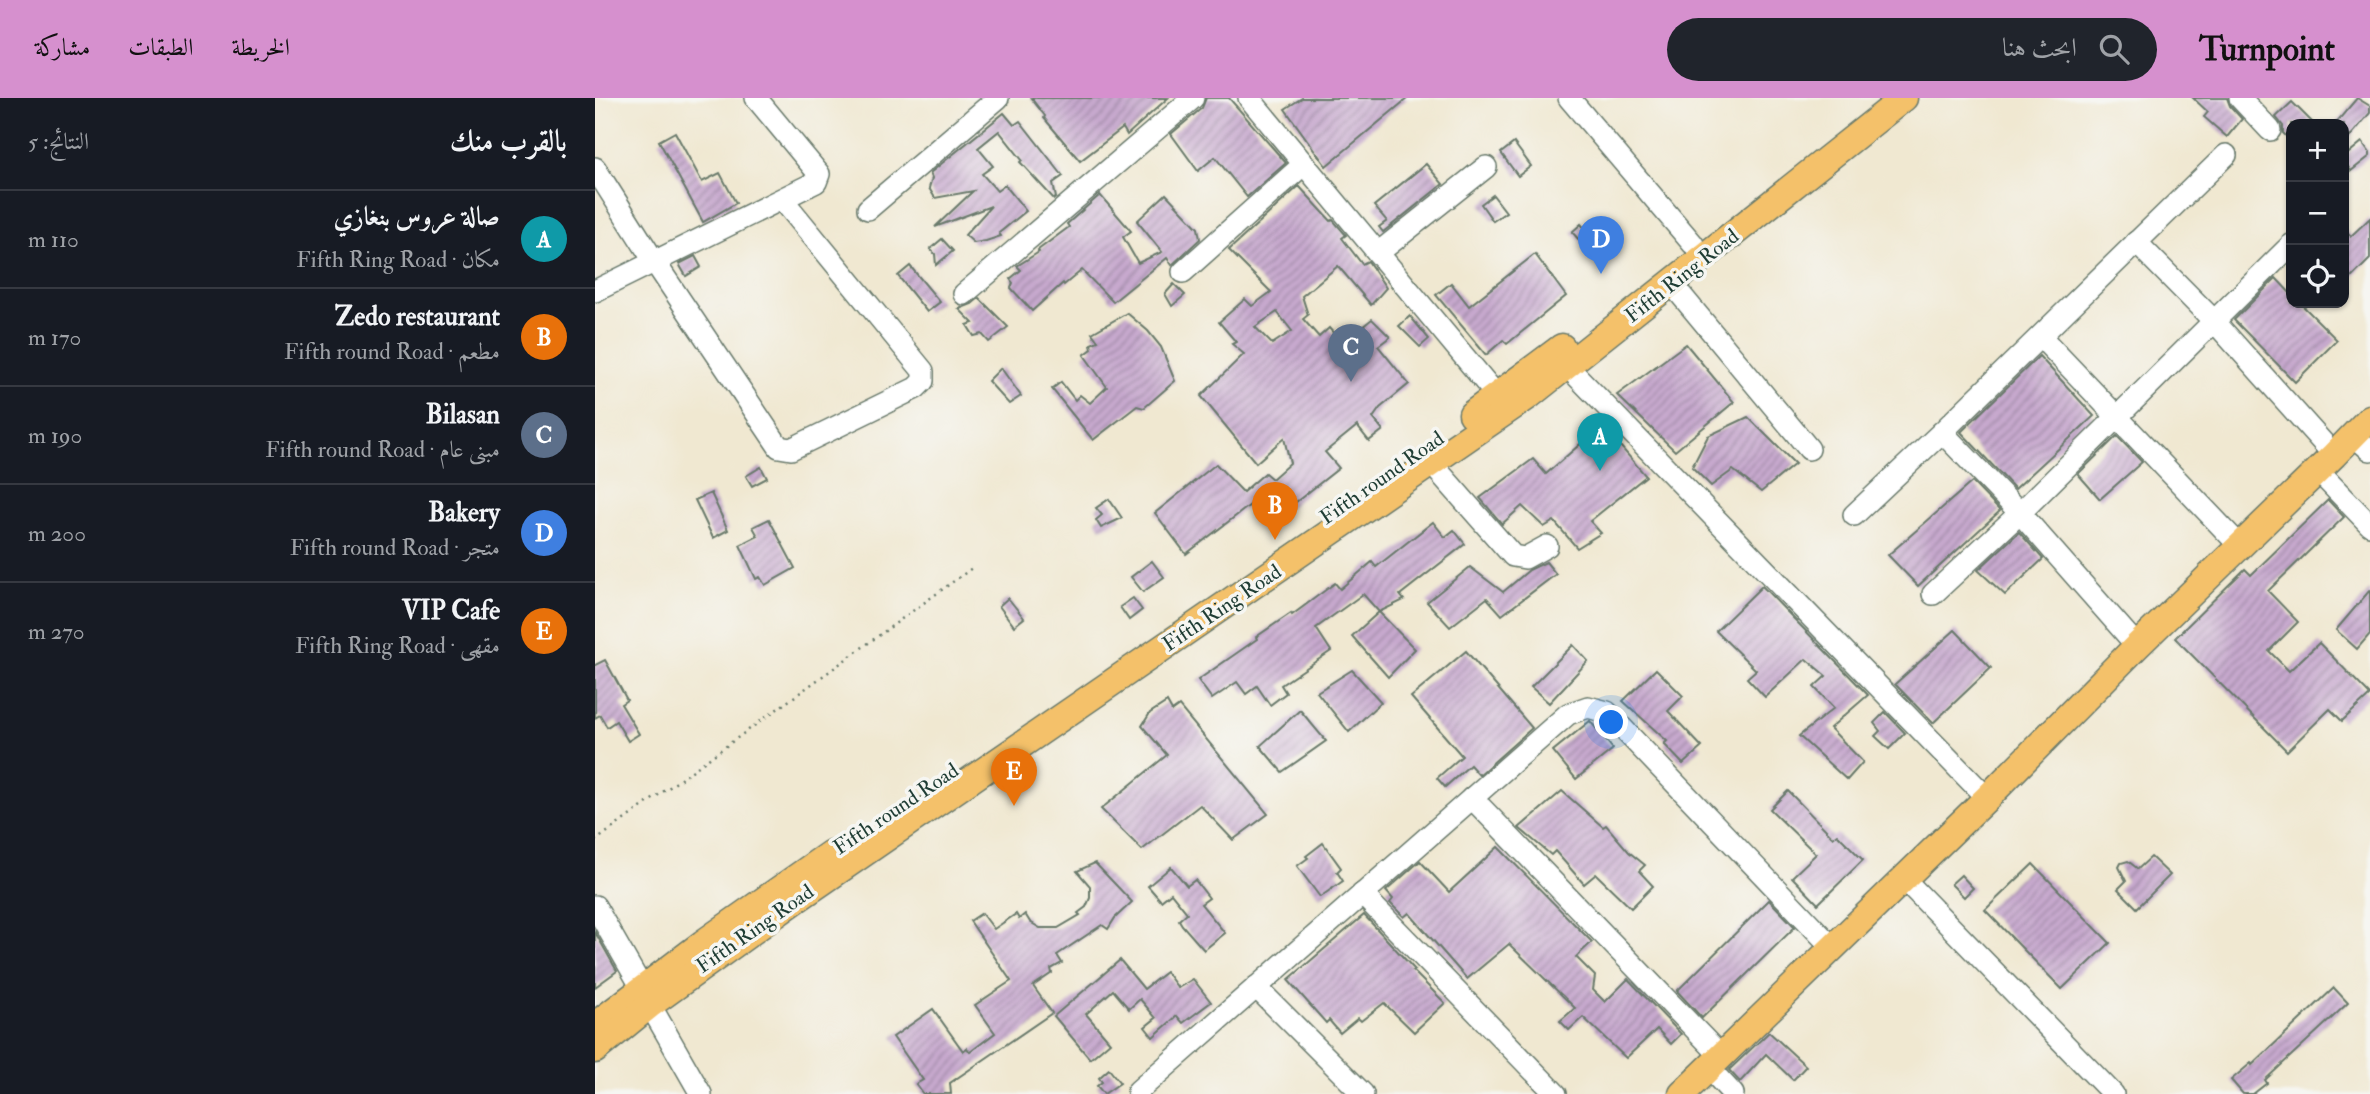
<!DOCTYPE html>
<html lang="ar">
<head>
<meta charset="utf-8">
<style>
	body { margin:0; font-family:"IM FELL Double Pica",Amiri,serif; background:#20242c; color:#f1f3f6; direction:rtl }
	.controls { position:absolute; right:21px; top:21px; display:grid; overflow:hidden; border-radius:14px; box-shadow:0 2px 5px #0004 }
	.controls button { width:63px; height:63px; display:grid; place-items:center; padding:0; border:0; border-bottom:2px solid #363941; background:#171b24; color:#f1f3f6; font:35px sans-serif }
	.you { position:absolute; left:1017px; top:625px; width:24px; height:24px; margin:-18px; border:5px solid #fff; border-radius:50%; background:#1a73e8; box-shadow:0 0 0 10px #1a73e833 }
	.badge { display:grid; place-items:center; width:46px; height:46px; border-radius:50%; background:#d690ce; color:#fff; font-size:23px; font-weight:700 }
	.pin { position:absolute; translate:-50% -58px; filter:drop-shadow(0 2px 4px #0008) }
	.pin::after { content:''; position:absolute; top:37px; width:24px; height:21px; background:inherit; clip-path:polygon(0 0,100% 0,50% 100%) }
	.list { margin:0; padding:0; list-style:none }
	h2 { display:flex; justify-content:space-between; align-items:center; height:91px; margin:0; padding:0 28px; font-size:30px }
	h2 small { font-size:23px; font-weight:400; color:#9ea1a6 }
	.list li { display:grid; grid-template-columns:46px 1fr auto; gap:21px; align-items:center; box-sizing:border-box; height:98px; padding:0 28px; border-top:2px solid #363941 }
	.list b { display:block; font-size:26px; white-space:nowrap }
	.list p { margin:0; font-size:23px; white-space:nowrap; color:#9ea1a6 }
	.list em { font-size:23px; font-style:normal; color:#9ea1a6 }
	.icon { flex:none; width:38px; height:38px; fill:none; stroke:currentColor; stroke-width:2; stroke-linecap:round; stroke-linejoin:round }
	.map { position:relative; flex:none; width:1775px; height:996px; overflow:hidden; direction:ltr }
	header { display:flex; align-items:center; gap:42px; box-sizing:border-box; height:98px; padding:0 35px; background:#d690ce; color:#111 }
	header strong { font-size:33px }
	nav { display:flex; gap:38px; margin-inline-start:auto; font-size:24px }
	.search { width:490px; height:63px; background:#20242c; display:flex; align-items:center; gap:18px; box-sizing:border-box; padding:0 24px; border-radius:38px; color:#9ea1a6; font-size:26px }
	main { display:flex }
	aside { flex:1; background:#171b24 }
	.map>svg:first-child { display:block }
	.building { fill:url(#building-hatch); fill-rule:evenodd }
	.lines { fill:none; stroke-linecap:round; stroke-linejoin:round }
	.minor-casing { stroke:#68796b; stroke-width:24 }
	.major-casing { stroke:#68796b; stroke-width:29 }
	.path { stroke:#68796b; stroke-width:2.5; stroke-dasharray:2 5; stroke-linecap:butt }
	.minor { stroke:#fff; stroke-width:21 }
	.major { stroke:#f4c16a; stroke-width:26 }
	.labels { text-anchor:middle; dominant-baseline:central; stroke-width:7; stroke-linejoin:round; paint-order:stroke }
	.street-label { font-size:21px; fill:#1f3d34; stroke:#f6f6f2 }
</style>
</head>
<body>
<header>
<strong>Turnpoint</strong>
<div class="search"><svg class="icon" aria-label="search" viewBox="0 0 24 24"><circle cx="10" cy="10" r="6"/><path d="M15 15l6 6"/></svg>ابحث هنا</div>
<nav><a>الخريطة</a><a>الطبقات</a><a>مشاركة</a></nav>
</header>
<main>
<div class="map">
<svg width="1775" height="996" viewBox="0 0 1775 996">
	<defs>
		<pattern id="building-hatch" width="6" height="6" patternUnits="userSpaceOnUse" patternTransform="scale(1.75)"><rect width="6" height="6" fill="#c7a9ce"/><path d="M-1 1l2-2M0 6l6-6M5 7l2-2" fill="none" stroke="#a18ba8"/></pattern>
	</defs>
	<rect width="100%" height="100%" fill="#f6f6f2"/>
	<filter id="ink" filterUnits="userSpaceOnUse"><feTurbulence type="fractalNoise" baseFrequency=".0143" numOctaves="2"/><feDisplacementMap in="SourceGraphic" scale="14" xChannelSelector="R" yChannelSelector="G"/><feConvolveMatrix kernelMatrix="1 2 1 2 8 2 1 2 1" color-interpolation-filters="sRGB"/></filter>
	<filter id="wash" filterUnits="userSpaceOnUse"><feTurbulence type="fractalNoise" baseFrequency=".00686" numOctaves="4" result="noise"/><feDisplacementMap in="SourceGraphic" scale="28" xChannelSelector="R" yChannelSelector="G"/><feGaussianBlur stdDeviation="1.57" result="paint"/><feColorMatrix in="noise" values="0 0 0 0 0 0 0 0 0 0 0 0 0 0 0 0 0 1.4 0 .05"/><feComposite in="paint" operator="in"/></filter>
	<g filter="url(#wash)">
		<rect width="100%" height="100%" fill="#f0e8d1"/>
		<g id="blocks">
			<g class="building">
				<polygon points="436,0 573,0 532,37 528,30 485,63 449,20 450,18"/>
				<polygon points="611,0 634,0 691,65 652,99 620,59 603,73 576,36 607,10"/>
				<polygon points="707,0 813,0 731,68 690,11"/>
				<polygon points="1598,0 1632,0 1635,8 1647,21 1632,39 1609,19 1613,14"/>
				<polygon points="1762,0 1775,8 1775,15 1749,46 1749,26 1740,26"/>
				<polygon points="1697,4 1719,26 1696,26 1696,43 1688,35 1688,28 1681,19"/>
				<polygon points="409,15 419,27 425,23 468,78 458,85 461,100 459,101 425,64 427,62 404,33 383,50 398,68 387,76 402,93 410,87 431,113 404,135 406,138 391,143 379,145 370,137 396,108 340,129 378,93 340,100 334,90 337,80 335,75"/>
				<polygon points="80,34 107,84 125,75 141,105 108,124 64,43"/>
				<polygon points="1767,44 1775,55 1775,58 1756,73 1749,63 1749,59"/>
				<polygon points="919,45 936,68 923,78 906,55"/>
				<polygon points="831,66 848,86 788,134 784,129 792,123 779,108"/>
				<path d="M704,88L736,123L738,122L751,137L747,140L767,166L773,163L791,190L776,207L743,168L707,198L713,217L708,221L724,239L734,230L747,245L777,221L795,239L783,248L814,286L785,310L778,320L788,332L774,343L762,328L730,354L744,370L682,419L667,398L591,456L560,415L621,366L648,394L670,375L677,381L695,365L689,340L661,365L606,298L649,256L637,246L641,244L624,224L650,201L657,208L676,194L634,152ZM682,214L697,233L677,246L660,229Z"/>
				<polygon points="571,96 603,130 605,141 577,167 572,160 518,204 487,172 469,187 468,185 437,213 416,190 418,185 415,181 426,172 422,168 444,154 443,152 474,129 472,126 505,97 536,133 528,139 543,165 567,154 542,123"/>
				<polygon points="898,97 911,114 898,123 886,106"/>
				<polygon points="1775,120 1775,161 1755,181 1749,175 1749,131 1756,138"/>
				<polygon points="986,126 1009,154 1001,161 977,134"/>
				<polygon points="347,141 358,153 341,167 340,156 335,151"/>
				<polygon points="940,156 971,198 912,246 908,242 891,257 841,197 856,185 874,208"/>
				<polygon points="100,158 106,169 91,178 84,166"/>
				<polygon points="315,168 345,204 332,214 303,178"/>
				<polygon points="1681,180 1696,196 1696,205 1705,205 1742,242 1700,284 1639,222"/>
				<polygon points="579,186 590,197 577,208 570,196"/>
				<polygon points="384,200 413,229 394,244 387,236 379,238 372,227 378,225 364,211 377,206"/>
				<polygon points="532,215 553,233 566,249 580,283 549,310 542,308 498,342 457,291 466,284 480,302 485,297 495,305 512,289 489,257 497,251 496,246 503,243 497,235"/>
				<polygon points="815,218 834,241 825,249 804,228"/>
				<polygon points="1091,246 1139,304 1080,353 1022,297"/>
				<polygon points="1444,258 1499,318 1420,391 1366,334"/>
				<polygon points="406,270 426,298 414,306 393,283"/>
				<polygon points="1153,319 1200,366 1166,394 1138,372 1116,388 1097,369 1113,338"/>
				<polygon points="1007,327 1051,378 995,423 1006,435 982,450 959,423 949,429 927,408 907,426 885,400 938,361 951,376"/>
				<polygon points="1522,338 1547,364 1505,401 1483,376"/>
				<polygon points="166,369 172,380 157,388 151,378"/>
				<polygon points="1377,384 1405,413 1323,488 1293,457"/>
				<polygon points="116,395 133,432 118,440 100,402"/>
				<polygon points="514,401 527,420 506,430 501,422 507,417 501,410"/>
				<polygon points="1733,402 1749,419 1673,493 1703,524 1674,553 1694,573 1724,545 1775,597 1747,623 1735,611 1692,653 1580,540 1650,471 1656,477"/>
				<polygon points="174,421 200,470 170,487 165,479 161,481 145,447 163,438 158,429"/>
				<polygon points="838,424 850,439 859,432 870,446 805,497 809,502 784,514 768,496 721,530 736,553 686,587 691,595 675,607 662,588 651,596 642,584 617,601 603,582 662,541 661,539 696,515 697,517 740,485 745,491 777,464 781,469"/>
				<polygon points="1424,434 1448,461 1410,497 1383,472"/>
				<polygon points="557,463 569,479 548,494 536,479"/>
				<polygon points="951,464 961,476 907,517 892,500 855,529 832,504 875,469 908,494 934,472"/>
				<polygon points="1167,488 1273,597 1235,630 1268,664 1252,682 1204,638 1239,610 1219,589 1231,578 1211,561 1170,599 1152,580 1161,572 1121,533"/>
				<polygon points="1775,492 1775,536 1762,551 1741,532"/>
				<polygon points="413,500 429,520 419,528 404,508"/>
				<polygon points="538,500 547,512 534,522 525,509"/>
				<polygon points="784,514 820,551 793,579 757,538"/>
				<polygon points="1360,532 1396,570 1338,625 1300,586"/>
				<polygon points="978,547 993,563 954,605 936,589"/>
				<polygon points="871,553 937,630 884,677 875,667 850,689 842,680 867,658 816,599"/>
				<polygon points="10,562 32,602 26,606 44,636 33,643 21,623 12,629 5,617 0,620 0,567"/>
				<polygon points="1061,571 1088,598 1073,613 1107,649 1088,666 1069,646 1072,643 1028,603"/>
				<polygon points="757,572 786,604 754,634 722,594"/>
				<polygon points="572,604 577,613 584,608 673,716 638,742 605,707 547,752 506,711 572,657 547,628 555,615"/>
				<polygon points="705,612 731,643 687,674 665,648"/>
				<polygon points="1290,614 1310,635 1294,651 1280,638 1285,633 1279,625"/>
				<polygon points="995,623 1018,651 981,681 958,653"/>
				<polygon points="967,693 1008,729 1011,727 1034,754 1050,767 1044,773 1058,788 1036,810 1001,776 989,786 960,753 956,757 924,730"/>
				<polygon points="1193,693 1238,739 1242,736 1268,762 1223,806 1197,779 1221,756 1175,711"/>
				<polygon points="728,745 746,770 742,774 748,783 725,799 702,768 713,760 711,758"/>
				<polygon points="903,749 997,844 981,859 1000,878 998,892 1010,904 1033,881 1086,936 1076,946 1062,931 1031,960 988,919 974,932 965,923 980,910 914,846 872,881 814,815 809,819 795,805 798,801 791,793 825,763 854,794"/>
				<polygon points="1556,759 1575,777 1542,810 1523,791 1531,783 1524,769 1526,765 1533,763 1543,771"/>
				<polygon points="500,765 537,804 520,820 513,831 507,827 462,857 467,865 456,871 457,875 438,888 457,915 355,985 356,996 328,996 321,986 328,982 298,939 338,911 368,953 372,950 375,954 400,935 380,907 416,883 375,823 387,815 399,831 421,816 424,821 430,816 435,824 445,830 463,830 485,817 483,815 491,809 495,800 495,788 482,773"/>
				<polygon points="1438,766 1515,845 1467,891 1390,812"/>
				<polygon points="576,769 592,788 600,782 614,800 606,806 630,835 609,852 587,827 584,822 592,815 576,795 566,803 553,788"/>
				<polygon points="1366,777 1378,790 1369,799 1356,786"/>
				<polygon points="1174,802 1200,829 1107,920 1082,893"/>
				<polygon points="769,817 820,872 818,873 850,905 819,934 789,905 766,923 763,920 745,935 734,922 731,925 693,882"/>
				<polygon points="0,834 22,873 0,889"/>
				<polygon points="525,862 549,891 571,874 583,890 598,881 616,904 588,925 582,918 558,939 550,929 561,920 545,901 534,911 518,892 491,916 515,944 495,961 459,918"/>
				<polygon points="1739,890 1753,905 1670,982 1672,985 1658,996 1648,996 1636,982 1656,965 1657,967"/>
				<polygon points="1174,934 1211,968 1198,982 1171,956 1145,984 1134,972"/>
				<polygon points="514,971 525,985 509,996 502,988 507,984 504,980"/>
			</g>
		</g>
	</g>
	<g filter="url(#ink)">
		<use href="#blocks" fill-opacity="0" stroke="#68796b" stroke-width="2"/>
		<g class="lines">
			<defs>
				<g id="minor">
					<polyline points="654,0 902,298"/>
					<polyline points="974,0 1098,146"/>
					<polyline points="1645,0 1675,32"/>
					<polyline points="0,70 59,163 184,349 196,351 321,290 328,283 328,273 188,102"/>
					<polyline points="273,111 403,0"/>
					<polyline points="1541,144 1619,223 1739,357"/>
					<polyline points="783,155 891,69"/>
					<polyline points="588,174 709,66"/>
					<polyline points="1077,186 1214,351"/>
					<polyline points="0,193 221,84 224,76 161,0"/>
					<polyline points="369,196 598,0"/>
					<polyline points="1446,239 1645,448"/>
					<polyline points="972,268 1392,700"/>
					<polyline points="1347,334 1425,415 1542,548"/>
					<polyline points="1758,337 1775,352"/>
					<polyline points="837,366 918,458 930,460 952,448"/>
					<polyline points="1723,373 1775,427"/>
					<polyline points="1259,417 1347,334 1631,57"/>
					<polyline points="1338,496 1425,415 1696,147"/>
					<polyline points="877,700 1126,958"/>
					<polyline points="1309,781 1518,996"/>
					<polyline points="767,796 961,996"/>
					<polyline points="0,808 47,890"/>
					<polyline points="661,889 768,996"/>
					<polyline points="55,907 106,996"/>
					<polyline points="1114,970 1138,996"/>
					<polyline points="543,993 973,616 993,609 1012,614 1237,849"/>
				</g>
				<g id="major">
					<polyline points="877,316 967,249"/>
					<polyline points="0,927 108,845 236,755"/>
					<polyline points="0,952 55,907 201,802 935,297 1309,0"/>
					<polyline points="1087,996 1392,700 1542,548 1739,357 1775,320"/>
				</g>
			</defs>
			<use href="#minor" class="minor-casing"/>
			<use href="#major" class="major-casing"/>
			<polyline class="path" points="0,743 377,470"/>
			<use href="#minor" class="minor"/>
			<use href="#major" class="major"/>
		</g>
	</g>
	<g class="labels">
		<g class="street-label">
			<text transform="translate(1087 178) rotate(-38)">Fifth Ring Road</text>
			<text transform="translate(787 380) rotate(-35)">Fifth round Road</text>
			<text transform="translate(627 510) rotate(-34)">Fifth Ring Road</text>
			<text transform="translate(301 711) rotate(-34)">Fifth round Road</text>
			<text transform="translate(160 831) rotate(-35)">Fifth Ring Road</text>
		</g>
	</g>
</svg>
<div class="controls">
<button>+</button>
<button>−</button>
<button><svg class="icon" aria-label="locate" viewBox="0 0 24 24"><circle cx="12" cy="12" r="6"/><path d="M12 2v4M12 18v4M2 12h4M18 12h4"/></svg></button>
</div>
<div class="you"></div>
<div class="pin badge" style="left:1005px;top:373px;background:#0f9aa8">A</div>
<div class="pin badge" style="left:680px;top:442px;background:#e8710a">B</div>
<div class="pin badge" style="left:756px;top:284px;background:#5c6f8a">C</div>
<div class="pin badge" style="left:1006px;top:176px;background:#3f7fe0">D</div>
<div class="pin badge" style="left:419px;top:708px;background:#e8710a">E</div>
</div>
<aside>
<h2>بالقرب منك<small>النتائج: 5</small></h2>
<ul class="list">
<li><span class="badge" style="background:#0f9aa8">A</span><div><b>صالة عروس بنغازي</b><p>مكان · Fifth Ring Road</p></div><em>110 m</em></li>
<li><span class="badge" style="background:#e8710a">B</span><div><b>Zedo restaurant</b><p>مطعم · Fifth round Road</p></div><em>170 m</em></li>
<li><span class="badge" style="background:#5c6f8a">C</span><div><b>Bilasan</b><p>مبنى عام · Fifth round Road</p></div><em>190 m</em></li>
<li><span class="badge" style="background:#3f7fe0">D</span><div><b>Bakery</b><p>متجر · Fifth round Road</p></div><em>200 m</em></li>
<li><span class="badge" style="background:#e8710a">E</span><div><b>VIP Cafe</b><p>مقهى · Fifth Ring Road</p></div><em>270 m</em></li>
</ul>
</aside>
</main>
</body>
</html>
